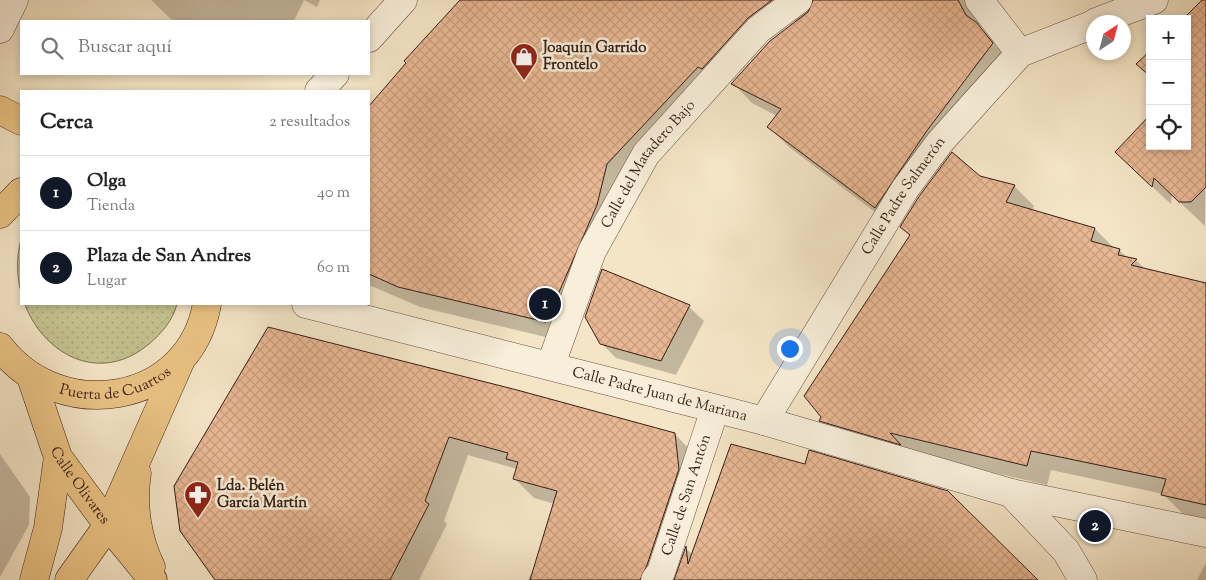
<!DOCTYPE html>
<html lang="es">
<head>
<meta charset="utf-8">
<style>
	body { margin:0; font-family:"Sorts Mill Goudy",serif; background:#f6f6f6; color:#222 }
	.controls { position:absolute; right:15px; top:15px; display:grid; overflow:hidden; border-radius:0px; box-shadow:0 2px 8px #0003 }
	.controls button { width:45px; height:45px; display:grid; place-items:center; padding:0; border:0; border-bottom:1px solid #e0e0e0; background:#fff; color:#222; font:25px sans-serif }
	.compass { position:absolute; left:1086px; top:15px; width:45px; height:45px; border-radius:50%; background:#fff; box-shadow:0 2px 8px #0003; rotate:36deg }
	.you { position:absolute; left:789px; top:348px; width:18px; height:18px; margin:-12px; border:4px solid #fff; border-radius:50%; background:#1a73e8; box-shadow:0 0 0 8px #1a73e833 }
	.badge { display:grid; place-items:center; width:32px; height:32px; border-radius:50%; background:#111827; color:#fff; font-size:16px; font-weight:700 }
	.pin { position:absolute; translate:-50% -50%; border:2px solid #fff; box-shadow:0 1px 5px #0006 }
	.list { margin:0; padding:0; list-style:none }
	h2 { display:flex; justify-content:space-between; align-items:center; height:65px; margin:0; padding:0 20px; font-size:21px }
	h2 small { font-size:16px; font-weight:400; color:#767676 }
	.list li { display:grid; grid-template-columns:32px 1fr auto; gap:15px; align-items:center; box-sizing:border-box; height:75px; padding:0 20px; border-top:1px solid #e0e0e0 }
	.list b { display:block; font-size:19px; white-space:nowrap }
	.list p { margin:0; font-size:16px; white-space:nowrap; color:#767676 }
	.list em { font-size:16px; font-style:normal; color:#767676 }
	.icon { flex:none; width:28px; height:28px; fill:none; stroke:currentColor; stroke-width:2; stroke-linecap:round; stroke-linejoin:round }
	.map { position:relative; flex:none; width:1206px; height:580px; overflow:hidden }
	.search { position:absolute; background:#fff; box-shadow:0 2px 8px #0003; left:20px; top:20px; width:350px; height:55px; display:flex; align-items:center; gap:12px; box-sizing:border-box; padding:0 18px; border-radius:0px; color:#767676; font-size:19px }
	.panel { position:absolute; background:#fff; box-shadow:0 2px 8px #0003; left:20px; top:90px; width:350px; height:215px; border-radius:0px }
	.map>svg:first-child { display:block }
	.grass { fill:url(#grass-dots); stroke:#7e7054 }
	.shadow { fill:#0003 }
	.building { fill:url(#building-cross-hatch); stroke:#371f17 }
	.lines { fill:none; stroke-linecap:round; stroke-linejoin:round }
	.pedestrian-casing { stroke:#665043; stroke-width:29 }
	.minor-casing { stroke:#665043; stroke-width:29 }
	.primary-casing { stroke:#371f17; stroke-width:29 }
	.pedestrian { stroke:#f8eeda; stroke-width:28 }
	.minor { stroke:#f8eeda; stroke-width:28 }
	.primary { stroke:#eac283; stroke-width:28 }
	.labels { text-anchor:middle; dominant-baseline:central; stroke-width:5; stroke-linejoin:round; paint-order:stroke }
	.poi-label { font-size:15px; font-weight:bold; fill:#371f17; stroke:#f8eeda; text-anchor:start }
	.street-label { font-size:15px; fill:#371f17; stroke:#f8eeda }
</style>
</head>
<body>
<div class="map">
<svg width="1206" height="580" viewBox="0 0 1206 580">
	<defs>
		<pattern id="grass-dots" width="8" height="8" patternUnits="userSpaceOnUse" patternTransform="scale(1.25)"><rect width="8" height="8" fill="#c4c290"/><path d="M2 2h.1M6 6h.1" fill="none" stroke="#a9a67b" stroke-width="1.8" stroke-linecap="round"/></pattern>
		<pattern id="building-cross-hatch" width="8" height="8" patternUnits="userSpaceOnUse" patternTransform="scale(1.25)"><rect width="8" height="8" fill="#e8b793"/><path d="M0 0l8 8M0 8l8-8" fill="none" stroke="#c89d7e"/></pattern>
	</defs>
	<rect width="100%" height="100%" fill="#f4e5c6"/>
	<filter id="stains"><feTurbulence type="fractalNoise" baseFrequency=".004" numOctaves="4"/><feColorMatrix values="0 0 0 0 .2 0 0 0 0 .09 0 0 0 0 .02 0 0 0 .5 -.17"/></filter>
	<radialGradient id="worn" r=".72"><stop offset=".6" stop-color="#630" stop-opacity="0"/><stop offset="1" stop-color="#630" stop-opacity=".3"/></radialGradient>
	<path class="grass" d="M21,239V304H177C173,320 162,333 149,344C81,401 0,321 21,239Z"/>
	<g class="shadow">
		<polygon points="151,0 320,0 317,7 304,0 294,21 173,21"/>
		<polygon points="463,0 967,0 982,30 1012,64 946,152 896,228 789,147 769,127 777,116 752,103 733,83 770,42 796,21 794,20 768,38 627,184 566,342 420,307 369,285 369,108"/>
		<polygon points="1204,0 1206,0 1205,226 1172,195 1171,204 1135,171 1150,146 1187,146"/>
		<polygon points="979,177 1014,186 1034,206 1032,211 1095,229 1115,249 1119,250 1128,258 1136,260 1145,269 1206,284 1206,519 1183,514 1163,494 1051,470 1047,485 907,452 841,440 821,421 911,237 902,227"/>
		<polygon points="603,270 689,307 704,321 676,375 616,358 601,343"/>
		<polygon points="268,328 675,434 694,454 667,580 528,580 537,562 555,504 534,498 515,479 517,469 468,455 444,521 447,524 419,580 217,580"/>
		<polygon points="0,454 30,497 29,525 0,577"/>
		<polygon points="686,549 692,554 1036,580 675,580"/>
		<polygon points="1206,563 1206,580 1197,580"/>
	</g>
	<g class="building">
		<polygon points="460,0 772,0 748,18 702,69 698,67 607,164 597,205 546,322 398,287 369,274 369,106 406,63 404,61"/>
		<polygon points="813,0 958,0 966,15 977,23 993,43 926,132 875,208 767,127 781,109 731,84 770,41 808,12"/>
		<polygon points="1202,0 1206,0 1206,187 1191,202 1179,202 1154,178 1152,187 1115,152 1150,115 1150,146 1187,146 1187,19 1183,19"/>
		<polygon points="1150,51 1150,76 1136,64"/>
		<polygon points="952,152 980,176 1015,185 1006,202 1095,228 1091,241 1120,249 1118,255 1137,259 1131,265 1206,283 1206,505 1161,495 1166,479 1031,451 1027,466 890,433 901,445 819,421 821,417 804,396 910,235 900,227 918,198"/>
		<polygon points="602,269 690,305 661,361 600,344 585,317"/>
		<polygon points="268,327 517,390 675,433 679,469 647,565 640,580 530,580 557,491 513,479 518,462 506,459 508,453 449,437 425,501 429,504 390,580 215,580 180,531 174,486"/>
		<polygon points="731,444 805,464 809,450 948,491 1038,580 674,580 686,546 688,564"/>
	</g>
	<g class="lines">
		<defs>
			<polyline id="pedestrian" points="1011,493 1206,533"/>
			<g id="minor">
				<polyline points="979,0 1020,53"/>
				<polyline points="1096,22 1154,0"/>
				<polyline points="0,29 14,0"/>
				<polyline points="369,38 403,0"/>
				<polyline points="319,91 335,74"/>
				<path id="s1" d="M306,304L764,421L1011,493L1066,551L1083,580"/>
				<path id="s2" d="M551,364L592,251L646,154L759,29L798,0"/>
				<path id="s3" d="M764,421L905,189L940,142L1020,53L1094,24"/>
				<path id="s4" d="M655,580L661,572L715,409"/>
			</g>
			<g id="primary">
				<polyline points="0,110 21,121"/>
				<polyline points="0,214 21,192"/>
				<path id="s5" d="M0,347C60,425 189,406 207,304"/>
				<path id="s6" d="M31,377L58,457L108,525L153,580"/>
				<path d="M137,473C132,504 137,539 151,567"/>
				<polyline points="34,580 48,528 58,457"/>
				<polyline points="69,580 108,525 180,362"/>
			</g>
		</defs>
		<use href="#pedestrian" class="pedestrian-casing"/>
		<use href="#minor" class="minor-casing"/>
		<use href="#primary" class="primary-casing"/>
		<use href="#pedestrian" class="pedestrian"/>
		<use href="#minor" class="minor"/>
		<use href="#primary" class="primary"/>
	</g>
	<defs>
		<symbol id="shop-pin" viewBox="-11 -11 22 30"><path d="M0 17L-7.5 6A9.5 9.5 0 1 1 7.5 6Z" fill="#8f2418" stroke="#f8eeda"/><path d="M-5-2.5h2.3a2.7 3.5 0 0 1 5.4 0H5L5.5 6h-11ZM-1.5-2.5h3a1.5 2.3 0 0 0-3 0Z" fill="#fff"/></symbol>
		<symbol id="pharmacy-pin" viewBox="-11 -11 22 30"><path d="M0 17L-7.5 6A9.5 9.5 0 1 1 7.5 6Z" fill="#8f2418" stroke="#f8eeda"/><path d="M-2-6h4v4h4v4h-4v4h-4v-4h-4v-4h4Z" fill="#fff"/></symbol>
	</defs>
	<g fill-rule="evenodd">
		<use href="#shop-pin" x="508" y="41" width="32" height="43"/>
		<use href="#pharmacy-pin" x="182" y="479" width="32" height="43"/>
	</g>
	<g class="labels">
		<g class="poi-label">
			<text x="543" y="48">Joaquín Garrido<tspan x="543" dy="17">Frontelo</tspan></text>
			<text x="217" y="486">Lda. Belén<tspan x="217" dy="17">García Martín</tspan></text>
		</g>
		<g class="street-label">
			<text stroke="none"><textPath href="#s2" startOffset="224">Calle del Matadero Bajo</textPath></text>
			<text stroke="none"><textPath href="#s3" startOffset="265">Calle Padre Salmerón</textPath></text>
			<text stroke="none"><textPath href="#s5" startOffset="132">Puerta de Cuartos</textPath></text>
			<text stroke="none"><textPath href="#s1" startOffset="365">Calle Padre Juan de Mariana</textPath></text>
			<text stroke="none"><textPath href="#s6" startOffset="120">Calle Olivares</textPath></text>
			<text stroke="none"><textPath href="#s4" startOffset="91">Calle de San Antón</textPath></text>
		</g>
	</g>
	<rect width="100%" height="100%" filter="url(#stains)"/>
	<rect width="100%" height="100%" fill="url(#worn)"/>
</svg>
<div class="controls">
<button>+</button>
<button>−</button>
<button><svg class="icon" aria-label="locate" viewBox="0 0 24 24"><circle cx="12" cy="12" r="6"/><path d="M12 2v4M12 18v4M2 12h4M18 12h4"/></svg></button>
</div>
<svg class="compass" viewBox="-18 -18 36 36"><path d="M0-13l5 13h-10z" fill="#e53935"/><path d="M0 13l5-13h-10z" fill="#767676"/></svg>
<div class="you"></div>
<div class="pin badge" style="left:545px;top:304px">1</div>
<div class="pin badge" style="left:1095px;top:526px">2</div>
<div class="search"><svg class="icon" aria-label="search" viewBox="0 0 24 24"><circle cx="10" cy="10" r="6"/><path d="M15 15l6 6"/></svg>Buscar aquí</div>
<section class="panel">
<h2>Cerca<small>2 resultados</small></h2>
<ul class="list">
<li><span class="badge">1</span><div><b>Olga</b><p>Tienda</p></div><em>40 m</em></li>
<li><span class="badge">2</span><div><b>Plaza de San Andres</b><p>Lugar</p></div><em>60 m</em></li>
</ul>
</section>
</div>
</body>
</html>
